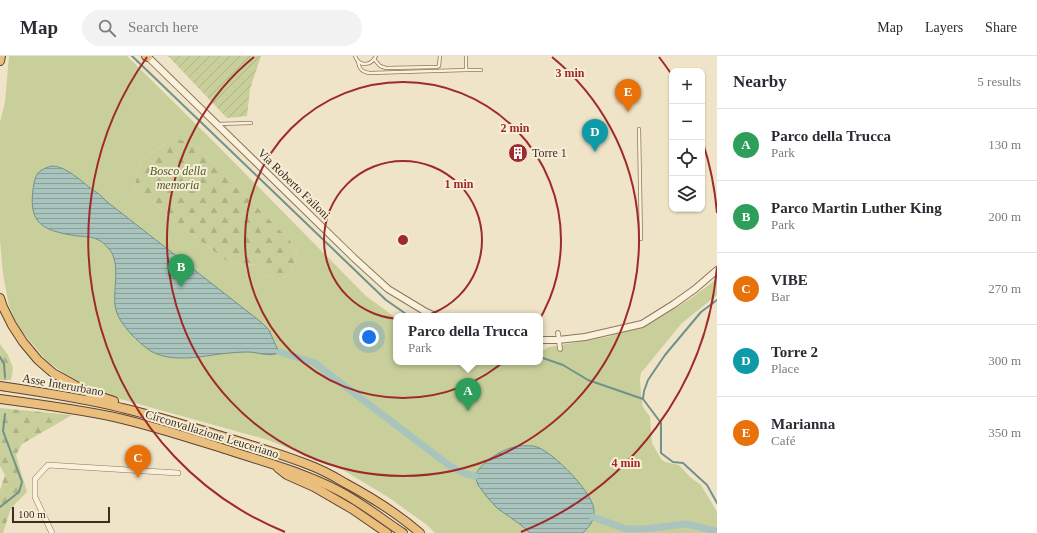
<!DOCTYPE html>
<html lang="en">
<head>
<meta charset="utf-8">
<style>
	body { margin:0; font-family:Georgia,serif; background:#f2f2f3; color:#2b2b33 }
	.controls { position:absolute; right:12px; top:12px; display:grid; overflow:hidden; border-radius:8px; box-shadow:0 1px 3px #0004 }
	.controls button { width:36px; height:36px; display:grid; place-items:center; padding:0; border:0; border-bottom:1px solid #e1e1e2; background:#fff; color:#2b2b33; font:20px sans-serif }
	.scale { position:absolute; left:12px; bottom:10px; width:98px; box-sizing:border-box; padding-left:4px; border:2px solid #3d2e20; border-top:0; font-size:11px; line-height:14px; white-space:nowrap; color:#3d2e20; -webkit-text-stroke:3px #f7eed8; paint-order:stroke }
	.you { position:absolute; left:369px; top:281px; width:14px; height:14px; margin:-10px; border:3px solid #fff; border-radius:50%; background:#1a73e8; box-shadow:0 0 0 6px #1a73e833 }
	.badge { display:grid; place-items:center; width:26px; height:26px; border-radius:50%; background:#9e2a2b; color:#fff; font-size:13px; font-weight:700 }
	.pin { position:absolute; translate:-50% -33px; filter:drop-shadow(0 1px 2px #0008) }
	.pin::after { content:''; position:absolute; top:21px; width:14px; height:12px; background:inherit; clip-path:polygon(0 0,100% 0,50% 100%) }
	.popup { position:absolute; left:393px; top:257px; width:150px; height:52px; box-sizing:border-box; display:grid; place-content:center; border-radius:8px; background:#fff; filter:drop-shadow(0 1px 3px #0005); font-size:13px; white-space:nowrap; color:#7c7c81 }
	.popup b { font-size:15px; color:#2b2b33 }
	.popup::after { content:''; position:absolute; left:50%; top:100%; margin-left:-8px; border:8px solid transparent; border-top-color:#fff }
	.list { margin:0; padding:0; list-style:none }
	h2 { display:flex; justify-content:space-between; align-items:center; height:52px; margin:0; padding:0 16px; font-size:17px }
	h2 small { font-size:13px; font-weight:400; color:#7c7c81 }
	.list li { display:grid; grid-template-columns:26px 1fr auto; gap:12px; align-items:center; box-sizing:border-box; height:72px; padding:0 16px; border-top:1px solid #e1e1e2 }
	.list b { display:block; font-size:15px; white-space:nowrap }
	.list p { margin:0; font-size:13px; white-space:nowrap; color:#7c7c81 }
	.list em { font-size:13px; font-style:normal; color:#7c7c81 }
	.icon { flex:none; width:22px; height:22px; fill:none; stroke:currentColor; stroke-width:2; stroke-linecap:round; stroke-linejoin:round }
	.map { position:relative; flex:none; width:717px; height:477px; overflow:hidden }
	header { display:flex; align-items:center; gap:24px; box-sizing:border-box; height:56px; padding:0 20px; background:#fff; border-bottom:1px solid #e1e1e2 }
	header strong { font-size:19px }
	nav { display:flex; gap:22px; margin-inline-start:auto; font-size:14px }
	.search { width:280px; height:36px; background:#f2f2f3; display:flex; align-items:center; gap:10px; box-sizing:border-box; padding:0 14px; border-radius:22px; color:#7c7c81; font-size:15px }
	main { display:flex }
	aside { flex:1; background:#fff }
	.map>svg:first-child { display:block }
	.forest { fill:url(#forest-firs) }
	.park { fill:#c9cf9b; fill-rule:evenodd }
	.garden { fill:url(#garden-furrows) }
	.water { fill:url(#water-rules); stroke:#6f938a }
	.lines { fill:none; stroke-linecap:round; stroke-linejoin:round }
	.stream { stroke:#6f938a; stroke-width:2 }
	.canal { stroke:#a9c4bc; stroke-width:7 }
	.service-casing { stroke:#8d765c; stroke-width:4 }
	.pedestrian-casing { stroke:#8d765c; stroke-width:5.5 }
	.minor-casing { stroke:#8d765c; stroke-width:6 }
	.tertiary-casing { stroke:#8d765c; stroke-width:8 }
	.trunk-casing { stroke:#5b4430; stroke-width:10 }
	.service { stroke:#faf1dc; stroke-width:2.5 }
	.pedestrian { stroke:#faf1dc; stroke-width:4 }
	.minor { stroke:#faf1dc; stroke-width:5 }
	.tertiary { stroke:#faf1dc; stroke-width:6 }
	.trunk { stroke:#eabe7c; stroke-width:8 }
	.ring { fill:none; stroke:#9e2a2b; stroke-width:2 }
	.labels { text-anchor:middle; dominant-baseline:central; stroke-width:4; stroke-linejoin:round; paint-order:stroke }
	.poi-label { font-size:12px; fill:#3d2e20; stroke:#f7eed8; text-anchor:start }
	.park-label { font-size:12px; font-style:italic; fill:#4d5a26; stroke:#f7eed8 }
	.street-label { font-size:12px; fill:#3d2e20; stroke:#f7eed8 }
	.centre { fill:#9e2a2b; stroke:#f7eed8; stroke-width:2 }
	.ring-label { font-size:12px; text-anchor:middle; font-weight:bold; fill:#9e2a2b; stroke:#f7eed8; stroke-width:4; stroke-linejoin:round; paint-order:stroke }
</style>
</head>
<body>
<header>
<strong>Map</strong>
<div class="search"><svg class="icon" aria-label="search" viewBox="0 0 24 24"><circle cx="10" cy="10" r="6"/><path d="M15 15l6 6"/></svg>Search here</div>
<nav><a>Map</a><a>Layers</a><a>Share</a></nav>
</header>
<main>
<div class="map">
<svg width="717" height="477" viewBox="0 0 717 477">
	<defs>
		<pattern id="forest-firs" width="22" height="20" patternUnits="userSpaceOnUse"><rect width="22" height="20" fill="#c9cf9b"/><path d="M5 1l3.5 6h-7zM16 11l3.5 6h-7z" fill="#aeb285"/></pattern>
		<pattern id="garden-furrows" width="10" height="10" patternUnits="userSpaceOnUse"><rect width="10" height="10" fill="#c9cf9b"/><path d="M-1 1l2-2M0 10L10 0M9 11l2-2" fill="none" stroke="#aeb285"/></pattern>
		<pattern id="water-rules" width="6" height="5" patternUnits="userSpaceOnUse"><rect width="6" height="5" fill="#a9c4bc"/><path d="M0 2.5h6" fill="none" stroke="#8ba098"/></pattern>
	</defs>
	<rect width="100%" height="100%" fill="#f0e4c8"/>
	<g class="forest">
		<path d="M175,81L197,91L290,184L297,198C290,220 290,226 265,220L260,208L241,209L228,206L195,181L134,130L142,104Z"/>
		<polygon points="0,288 8,299 13,312 11,324 0,324"/>
		<polygon points="0,352 72,359 22,388 16,399 27,436 15,448 10,455 3,477 0,477 0,434 5,419 0,410"/>
	</g>
	<path class="park" d="M9,0H127L219,91L366,240L396,262V306H540C540,296 541,295 549,291L607,281L648,269L690,243L717,223V239L682,267L641,317L640,323L641,338L643,351L650,361L652,387L661,403L665,406L679,409L690,421L701,429L717,456V477H435L427,469L388,441L343,414L268,384L99,337L71,323L46,304L19,272L9,250L3,218L0,185V66L5,46ZM175,81L197,91L290,184L297,198C290,220 290,226 265,220L260,208L241,209L228,206L195,181L134,130L142,104Z"/>
	<polygon class="garden" points="168,0 261,0 250,33 247,60 227,62"/>
	<g class="water">
		<path d="M52,110C66,110 82,126 93,134C98,137 102,140 106,145L261,266L269,274L277,292L280,296C271,302 258,296 248,296C239,296 229,297 220,298C198,301 170,307 149,294C142,289 137,284 131,278C124,270 116,260 115,249C113,232 121,207 109,193C97,178 87,182 71,179C60,177 45,174 38,165C30,156 32,138 34,127C36,116 41,113 52,110Z"/>
		<path d="M519,390C525,390 532,389 537,391C553,396 596,439 594,456C594,465 589,471 583,477H530L521,469L497,452L487,441L478,429L475,420C481,405 504,392 519,390Z"/>
	</g>
	<g class="lines">
		<g class="stream">
			<polyline points="132,0 386,244 409,260"/>
			<polyline points="717,244 701,256 665,299 648,324 644,335 643,343 661,367 661,397 673,406 683,407 707,429 717,447"/>
			<polyline points="0,301 4,308 5,321"/>
			<polyline points="540,301 563,309 588,324 643,343"/>
			<polyline points="0,451 19,436 22,426 3,375 5,358"/>
		</g>
		<g class="canal">
			<polyline points="280,296 315,307 321,312 450,410 463,417 475,420"/>
			<polyline points="593,461 626,473 644,473 686,468 717,475"/>
		</g>
		<defs>
			<g id="service">
				<path d="M355,0C359,11 371,10 376,0"/>
				<polyline points="374,3 380,10 386,12 437,11 439,10 440,0"/>
				<path d="M358,5C359,13 362,16 370,17L466,14V0"/>
				<polyline points="466,14 481,14"/>
				<polyline points="218,68 251,67"/>
				<polyline points="639,73 641,183"/>
			</g>
			<polyline id="pedestrian" points="558,277 560,293"/>
			<polyline id="minor" points="52,477 35,441 35,423 48,409 178,417"/>
			<g id="tertiary">
				<polyline points="147,0 354,202 388,233 426,256 435,260"/>
				<polyline points="540,284 558,284 585,281 642,268 674,248 695,233 717,214"/>
			</g>
			<g id="trunk">
				<polyline points="146,0 148,1"/>
				<polyline points="0,5 1,0"/>
				<polyline points="0,242 3,251 12,269 23,286 38,304 53,317 89,337 114,345"/>
				<path d="M0,330C41,336 82,342 122,352C153,359 184,369 215,378C245,387 275,396 304,407C318,412 332,419 345,427C371,441 397,457 420,477"/>
				<path d="M0,343C38,348 76,353 114,361C154,370 193,383 231,395C268,407 305,417 339,435C362,447 382,463 403,477"/>
				<polyline points="278,412 287,419 314,431 352,453 387,477"/>
			</g>
		</defs>
		<use href="#service" class="service-casing"/>
		<use href="#pedestrian" class="pedestrian-casing"/>
		<use href="#minor" class="minor-casing"/>
		<use href="#tertiary" class="tertiary-casing"/>
		<use href="#trunk" class="trunk-casing"/>
		<use href="#service" class="service"/>
		<use href="#pedestrian" class="pedestrian"/>
		<use href="#minor" class="minor"/>
		<use href="#tertiary" class="tertiary"/>
		<use href="#trunk" class="trunk"/>
	</g>
	<g class="ring">
		<circle cx="403" cy="184" r="79"/>
		<circle cx="403" cy="184" r="158"/>
		<path d="M552 1A236 236 0 1 1 254 1"/>
		<path d="M717 211A315 315 0 0 1 521 476M285 476A315 315 0 0 1 147 1M659 1A315 315 0 0 1 672 19M703 87A315 315 0 0 1 717 157"/>
	</g>
	<defs>
		<symbol id="building-disc" viewBox="-11 -11 22 22"><circle r="9.5" fill="#9e2a2b" stroke="#f7eed8"/><path d="M-4-6H4V6H1V3H-1V6H-4ZM-2.5-4.3h1.7v1.8h-1.7ZM.8-4.3h1.7v1.8H.8ZM-2.5-1h1.7V.8h-1.7ZM.8-1h1.7V.8H.8Z" fill="#fff"/></symbol>
	</defs>
	<g fill-rule="evenodd">
		<use href="#building-disc" x="507" y="86" width="22" height="22"/>
	</g>
	<g class="labels">
		<g class="poi-label">
			<text x="532" y="97">Torre 1</text>
		</g>
		<g class="park-label">
			<text x="178" y="115">Bosco della<tspan x="178" dy="14">memoria</tspan></text>
		</g>
		<g class="street-label">
			<text transform="translate(294 128) rotate(44)">Via Roberto Failoni</text>
			<text transform="translate(63 329) rotate(10)">Asse Interurbano</text>
			<text transform="translate(212 378) rotate(17)">Circonvallazione Leuceriano</text>
		</g>
	</g>
	<circle cx="403" cy="184" r="6" class="centre"/>
	<g class="ring-label">
		<text x="570" y="21">3 min</text>
		<text x="515" y="76">2 min</text>
		<text x="459" y="132">1 min</text>
		<text x="626" y="411">4 min</text>
	</g>
</svg>
<div class="controls">
<button>+</button>
<button>−</button>
<button><svg class="icon" aria-label="locate" viewBox="0 0 24 24"><circle cx="12" cy="12" r="6"/><path d="M12 2v4M12 18v4M2 12h4M18 12h4"/></svg></button>
<button><svg class="icon" aria-label="layers" viewBox="0 0 24 24"><path d="M12 4l9 5-9 5-9-5zM3 14l9 5 9-5"/></svg></button>
</div>
<div class="scale">100 m</div>
<div class="you"></div>
<div class="pin badge" style="left:468px;top:355px;background:#2e9e5b">A</div>
<div class="popup"><b>Parco della Trucca</b>Park</div>
<div class="pin badge" style="left:181px;top:231px;background:#2e9e5b">B</div>
<div class="pin badge" style="left:138px;top:422px;background:#e8710a">C</div>
<div class="pin badge" style="left:595px;top:96px;background:#0f9aa8">D</div>
<div class="pin badge" style="left:628px;top:56px;background:#e8710a">E</div>
</div>
<aside>
<h2>Nearby<small>5 results</small></h2>
<ul class="list">
<li><span class="badge" style="background:#2e9e5b">A</span><div><b>Parco della Trucca</b><p>Park</p></div><em>130 m</em></li>
<li><span class="badge" style="background:#2e9e5b">B</span><div><b>Parco Martin Luther King</b><p>Park</p></div><em>200 m</em></li>
<li><span class="badge" style="background:#e8710a">C</span><div><b>VIBE</b><p>Bar</p></div><em>270 m</em></li>
<li><span class="badge" style="background:#0f9aa8">D</span><div><b>Torre 2</b><p>Place</p></div><em>300 m</em></li>
<li><span class="badge" style="background:#e8710a">E</span><div><b>Marianna</b><p>Café</p></div><em>350 m</em></li>
</ul>
</aside>
</main>
</body>
</html>
